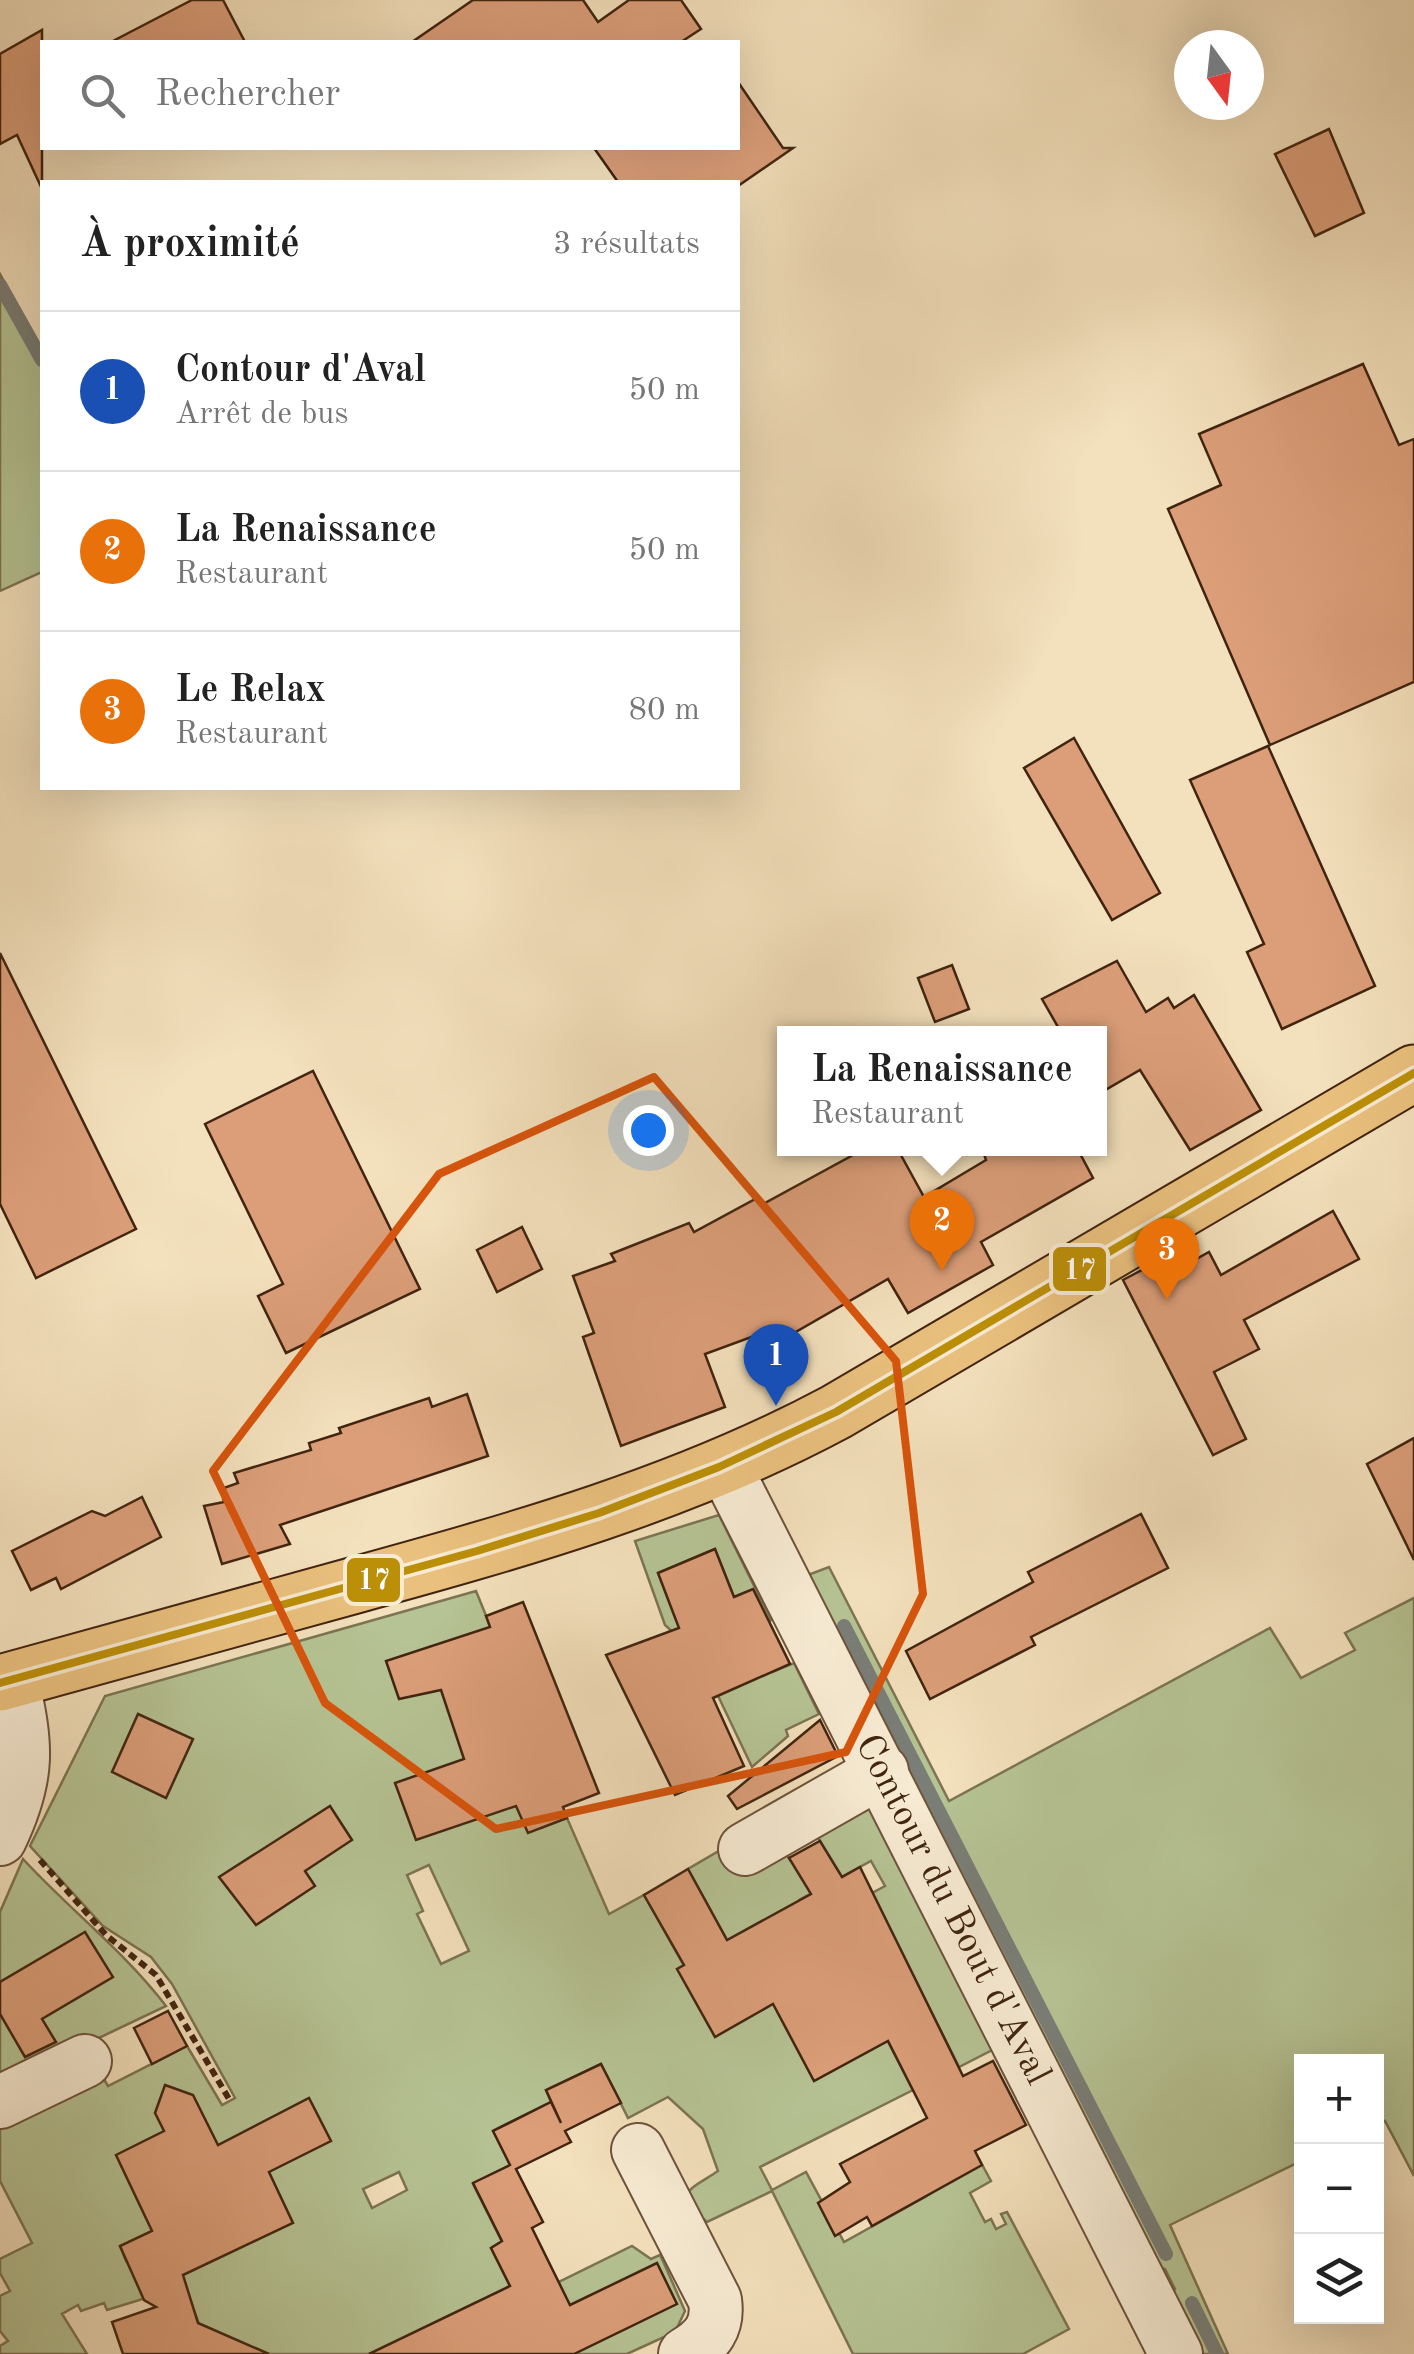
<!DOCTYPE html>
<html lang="fr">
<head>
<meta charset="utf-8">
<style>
	body { margin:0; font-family:"Old Standard TT",serif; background:#f6f6f6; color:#222 }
	.controls { position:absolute; right:30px; bottom:30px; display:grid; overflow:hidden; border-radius:0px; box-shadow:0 10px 40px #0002 }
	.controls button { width:90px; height:90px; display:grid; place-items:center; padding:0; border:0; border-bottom:2px solid #e0e0e0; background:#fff; color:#222; font:50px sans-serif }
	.compass { position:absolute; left:1174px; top:30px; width:90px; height:90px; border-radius:50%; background:#fff; box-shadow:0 10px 40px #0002; rotate:165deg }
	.you { position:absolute; left:648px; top:1130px; width:35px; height:35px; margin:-25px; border:8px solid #fff; border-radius:50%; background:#1a73e8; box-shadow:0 0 0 15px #1a73e833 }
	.badge { display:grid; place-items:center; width:65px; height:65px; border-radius:50%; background:#d93025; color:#fff; font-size:32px; font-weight:700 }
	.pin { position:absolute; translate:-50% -82px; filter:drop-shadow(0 2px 5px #0008) }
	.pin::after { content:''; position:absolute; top:52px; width:35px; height:30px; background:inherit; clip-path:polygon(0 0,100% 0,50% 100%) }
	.popup { position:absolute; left:777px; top:1026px; width:330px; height:130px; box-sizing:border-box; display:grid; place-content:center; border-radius:0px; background:#fff; filter:drop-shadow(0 2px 8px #0005); font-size:32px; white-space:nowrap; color:#767676 }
	.popup b { font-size:38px; color:#222 }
	.popup::after { content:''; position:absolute; left:50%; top:100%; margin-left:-20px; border:20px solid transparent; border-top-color:#fff }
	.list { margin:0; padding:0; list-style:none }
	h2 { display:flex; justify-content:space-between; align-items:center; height:130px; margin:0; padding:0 40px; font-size:42px }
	h2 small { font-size:32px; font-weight:400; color:#767676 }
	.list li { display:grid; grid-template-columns:65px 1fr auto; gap:30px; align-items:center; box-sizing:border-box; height:160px; padding:0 40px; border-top:2px solid #e0e0e0 }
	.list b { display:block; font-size:38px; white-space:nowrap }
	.list p { margin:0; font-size:32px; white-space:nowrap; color:#767676 }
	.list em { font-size:32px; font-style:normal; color:#767676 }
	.icon { flex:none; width:55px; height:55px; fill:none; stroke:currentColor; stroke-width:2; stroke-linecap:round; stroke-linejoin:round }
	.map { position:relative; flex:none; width:1414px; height:2354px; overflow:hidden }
	.search { position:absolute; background:#fff; box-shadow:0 10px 40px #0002; left:40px; top:40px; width:700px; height:110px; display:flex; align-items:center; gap:25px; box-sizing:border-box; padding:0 35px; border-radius:0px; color:#767676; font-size:38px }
	.panel { position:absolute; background:#fff; box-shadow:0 10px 40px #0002; left:40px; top:180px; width:700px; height:610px; border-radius:0px }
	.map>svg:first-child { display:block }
	.green { fill:#b6c394; stroke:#7c7452; stroke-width:2.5; fill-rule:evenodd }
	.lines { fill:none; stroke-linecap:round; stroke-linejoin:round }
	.stream { stroke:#7a7e77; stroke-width:14 }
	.building { fill:#db9e79; stroke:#412410; stroke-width:2.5 }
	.minor-casing { stroke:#6e533b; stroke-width:56 }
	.major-casing { stroke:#412410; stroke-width:59 }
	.path { stroke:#412410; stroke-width:6; stroke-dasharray:8 5; stroke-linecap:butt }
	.minor { stroke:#f7ebd3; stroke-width:52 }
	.major { stroke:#eac07e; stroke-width:55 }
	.bus-1-casing { stroke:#f7ebd3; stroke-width:15 }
	.bus-1 { stroke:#bc8f08; stroke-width:8 }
	.marked { fill:none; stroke:#d7540c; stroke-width:8; stroke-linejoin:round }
	.labels { text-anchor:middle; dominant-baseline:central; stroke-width:8; stroke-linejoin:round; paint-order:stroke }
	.street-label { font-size:38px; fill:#412410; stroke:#f7ebd3 }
	.line-badge { stroke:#f7ebd3; stroke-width:4 }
	.badge-label { font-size:28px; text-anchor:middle; font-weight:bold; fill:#fff }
</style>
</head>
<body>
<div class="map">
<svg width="1414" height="2354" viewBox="0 0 1414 2354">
	<rect width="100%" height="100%" fill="#f3e0bc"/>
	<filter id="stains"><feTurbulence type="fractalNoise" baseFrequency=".002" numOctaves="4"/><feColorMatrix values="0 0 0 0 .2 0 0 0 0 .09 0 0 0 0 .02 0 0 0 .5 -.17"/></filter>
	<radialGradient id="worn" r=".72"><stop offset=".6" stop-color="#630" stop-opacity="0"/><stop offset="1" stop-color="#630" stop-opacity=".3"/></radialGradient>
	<g class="green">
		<polygon points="0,274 42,349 42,572 0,591"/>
		<polygon points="719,1515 771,1620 767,1623 754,1589 734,1597 715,1549 658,1573 676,1620 772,1672 794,1663 819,1714 786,1730 788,1736 752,1767 699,1656 665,1625 635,1541"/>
		<polygon points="829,1567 949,1801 1270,1628 1301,1678 1355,1650 1345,1633 1414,1598 1414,2176 1385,2121 1377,2125 1376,2062 1302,2062 1301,2161 1170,2225 1228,2354 1192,2354 1165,2301 1175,2289 1165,2269 1147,2264 800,1578"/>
		<path d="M476,1591L513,1682L541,1828L567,1818L609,1914L644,1895L683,1964L726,1938L688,1869L852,1773L998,2047L959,2067L900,1949L867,2001L913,2090L760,2167L772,2190L806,2172L844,2242L925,2197L979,2159L991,2181L970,2193L985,2222L991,2219L996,2229L1006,2224L1001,2214L1007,2212L1069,2329L1023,2354H853L772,2191L707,2222C671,2192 690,2190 718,2171L703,2129L668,2097L628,2118L601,2064L546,2090L551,2102L494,2130L510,2165L473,2184L502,2242L491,2248L518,2302L632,2246L651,2259L660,2255L663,2261L685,2311L675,2332L627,2354H210L185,2286L107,2310L104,2303L81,2311L78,2305L62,2314L87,2354H0V2346L8,2341L0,2331V2296L10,2291L0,2273V2259L32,2243L0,2181V2118L98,2069L108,2086L187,2046L222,2105L235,2098L172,1984L151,1957L103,1926L30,1846L105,1696ZM811,1825L821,1843L790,1860L780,1843ZM871,1861L885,1886L794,1935L799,1900ZM429,1865L469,1951L441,1964L417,1914L423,1911L407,1875ZM399,2172L407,2190L372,2208L363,2189ZM180,2218L186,2232L126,2261L120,2246Z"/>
		<path d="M23,1859C69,1909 125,1952 166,2006L0,2085V1912Z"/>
	</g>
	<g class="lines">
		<g class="stream">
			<polyline points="0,285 42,360"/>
			<polyline points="844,1626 1166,2254"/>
			<polyline points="1192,2303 1217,2354"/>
		</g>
	</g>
	<g class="building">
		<polygon points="192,0 223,0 245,42 111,42"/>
		<polygon points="473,0 583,0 598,22 629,0 681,0 701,29 681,42 412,42"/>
		<polygon points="42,30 42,189 17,135 0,144 0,54"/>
		<polygon points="738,82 783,148 793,148 738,186 618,182 594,148 738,148"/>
		<polygon points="1329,129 1364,213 1315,236 1275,154"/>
		<polygon points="1363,364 1399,445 1414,439 1414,682 1270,745 1168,509 1221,485 1199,434"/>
		<polygon points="1074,738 1160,893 1112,920 1024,768"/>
		<polygon points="1268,746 1375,986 1282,1029 1247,952 1264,944 1190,780"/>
		<polygon points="0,953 136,1229 36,1278 0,1204"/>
		<polygon points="1117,961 1146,1012 1168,998 1174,1008 1194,995 1261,1110 1190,1150 1140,1070 1100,1093 1100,1034 1062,1034 1042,999"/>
		<polygon points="952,965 969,1009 935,1022 918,978"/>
		<polygon points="313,1071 420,1289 286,1353 258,1296 283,1284 205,1124"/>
		<polygon points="866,1148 897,1148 924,1197 986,1160 982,1148 1077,1148 1093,1178 981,1242 993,1265 908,1313 888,1279 773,1345 765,1332 705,1354 725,1407 621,1446 583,1337 594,1333 573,1276 615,1261 611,1254 689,1223 694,1232 759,1197 763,1204"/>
		<polygon points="1333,1211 1359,1259 1244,1320 1259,1349 1214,1372 1246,1439 1213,1455 1123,1280 1172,1254 1180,1268 1209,1252 1221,1275"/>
		<polygon points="522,1227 542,1269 497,1292 477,1250"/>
		<polygon points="467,1394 488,1456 280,1525 290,1544 222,1564 204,1506 224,1502 221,1489 238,1483 234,1473 311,1450 309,1443 341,1433 339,1428 429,1398 432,1407"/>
		<polygon points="1414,1438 1414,1560 1367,1464"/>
		<polygon points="142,1497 161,1537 61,1589 56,1578 31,1590 12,1551 92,1511 105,1516"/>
		<polygon points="1141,1514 1168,1568 1031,1637 1035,1645 930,1699 906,1651 1033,1582 1028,1572"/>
		<polygon points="715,1549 734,1597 753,1589 790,1664 713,1698 744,1766 675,1795 606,1655 679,1628 658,1573"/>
		<polygon points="523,1602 599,1793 563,1807 567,1818 528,1833 516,1806 416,1840 395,1783 464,1759 441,1690 399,1699 386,1661 490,1627 486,1616"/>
		<polygon points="138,1714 193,1739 166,1798 112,1772"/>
		<polygon points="820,1720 838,1756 737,1809 728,1796"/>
		<polygon points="330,1806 352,1840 305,1871 315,1886 256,1925 219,1877"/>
		<polygon points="820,1841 842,1877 860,1867 963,2076 993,2061 1026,2125 975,2151 982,2165 872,2226 867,2217 835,2236 818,2203 850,2182 840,2164 927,2118 888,2041 814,2081 773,2004 715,2037 677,1969 684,1965 644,1895 688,1869 727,1940 811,1894 789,1858"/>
		<polygon points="85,1932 113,1977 42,2019 56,2042 25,2057 0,2014 0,1982"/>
		<polygon points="168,2011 187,2046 152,2064 134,2028"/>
		<polygon points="601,2064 621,2103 565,2131 571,2142 516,2169 543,2222 532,2228 570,2305 657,2263 677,2304 574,2354 369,2354 510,2286 491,2248 502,2241 473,2183 510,2165 493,2131 551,2102 561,2123 546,2090"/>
		<polygon points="165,2085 193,2095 218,2145 309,2098 331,2141 269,2172 293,2223 183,2275 198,2323 269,2354 123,2354 112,2322 156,2307 144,2300 120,2246 152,2231 116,2155 164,2131 155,2113"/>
	</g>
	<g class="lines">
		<defs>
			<g id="minor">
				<polyline points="725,1467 1176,2354"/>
				<path d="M0,1839C30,1776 27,1746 12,1679"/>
				<polyline points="745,1849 882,1771"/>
				<polyline points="0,2102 85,2061"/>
				<path d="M638,2150L715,2300C719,2327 707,2341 685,2354"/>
			</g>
			<path id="major" d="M0,1683C117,1651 234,1618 352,1586C519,1540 683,1494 836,1412L1414,1073"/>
		</defs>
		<use href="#minor" class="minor-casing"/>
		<use href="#major" class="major-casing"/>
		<polyline class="path" points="40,1860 106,1935 156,1975 229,2099"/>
		<use href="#minor" class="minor"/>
		<use href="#major" class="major"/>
		<defs>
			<polyline id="bus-1" points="0,1683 477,1551 599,1513 719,1467 836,1412 1414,1073"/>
		</defs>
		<use href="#bus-1" class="bus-1-casing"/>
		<use href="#bus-1" class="bus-1"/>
	</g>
	<path class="marked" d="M654,1077L896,1361L923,1594L846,1752L496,1829L325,1703L213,1471L439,1174Z"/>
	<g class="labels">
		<g class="street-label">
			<text transform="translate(952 1910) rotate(63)">Contour du Bout d'Aval</text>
		</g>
	</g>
	<g class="line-badge">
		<rect x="1051" y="1245" width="57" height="48" rx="10" fill="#bc8f08"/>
		<rect x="345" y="1556" width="57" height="48" rx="10" fill="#bc8f08"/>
	</g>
	<g class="badge-label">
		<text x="1080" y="1279">17</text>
		<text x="374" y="1589">17</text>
	</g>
	<rect width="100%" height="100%" filter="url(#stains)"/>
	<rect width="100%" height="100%" fill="url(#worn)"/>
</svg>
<div class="controls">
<button>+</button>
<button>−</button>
<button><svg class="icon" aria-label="layers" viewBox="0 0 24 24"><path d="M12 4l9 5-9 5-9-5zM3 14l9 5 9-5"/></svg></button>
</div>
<svg class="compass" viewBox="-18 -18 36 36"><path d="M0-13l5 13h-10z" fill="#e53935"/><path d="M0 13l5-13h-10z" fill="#767676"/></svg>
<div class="you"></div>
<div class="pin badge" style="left:776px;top:1406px;background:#1a4fb4">1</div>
<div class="pin badge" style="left:942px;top:1271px;background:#e8710a">2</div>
<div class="popup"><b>La Renaissance</b>Restaurant</div>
<div class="pin badge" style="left:1167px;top:1300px;background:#e8710a">3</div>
<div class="search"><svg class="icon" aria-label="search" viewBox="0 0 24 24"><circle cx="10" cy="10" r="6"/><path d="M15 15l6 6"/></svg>Rechercher</div>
<section class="panel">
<h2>À proximité<small>3 résultats</small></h2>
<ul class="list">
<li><span class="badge" style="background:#1a4fb4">1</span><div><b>Contour d'Aval</b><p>Arrêt de bus</p></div><em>50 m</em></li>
<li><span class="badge" style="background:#e8710a">2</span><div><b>La Renaissance</b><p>Restaurant</p></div><em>50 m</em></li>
<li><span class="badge" style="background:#e8710a">3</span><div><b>Le Relax</b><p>Restaurant</p></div><em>80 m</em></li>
</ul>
</section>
</div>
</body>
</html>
